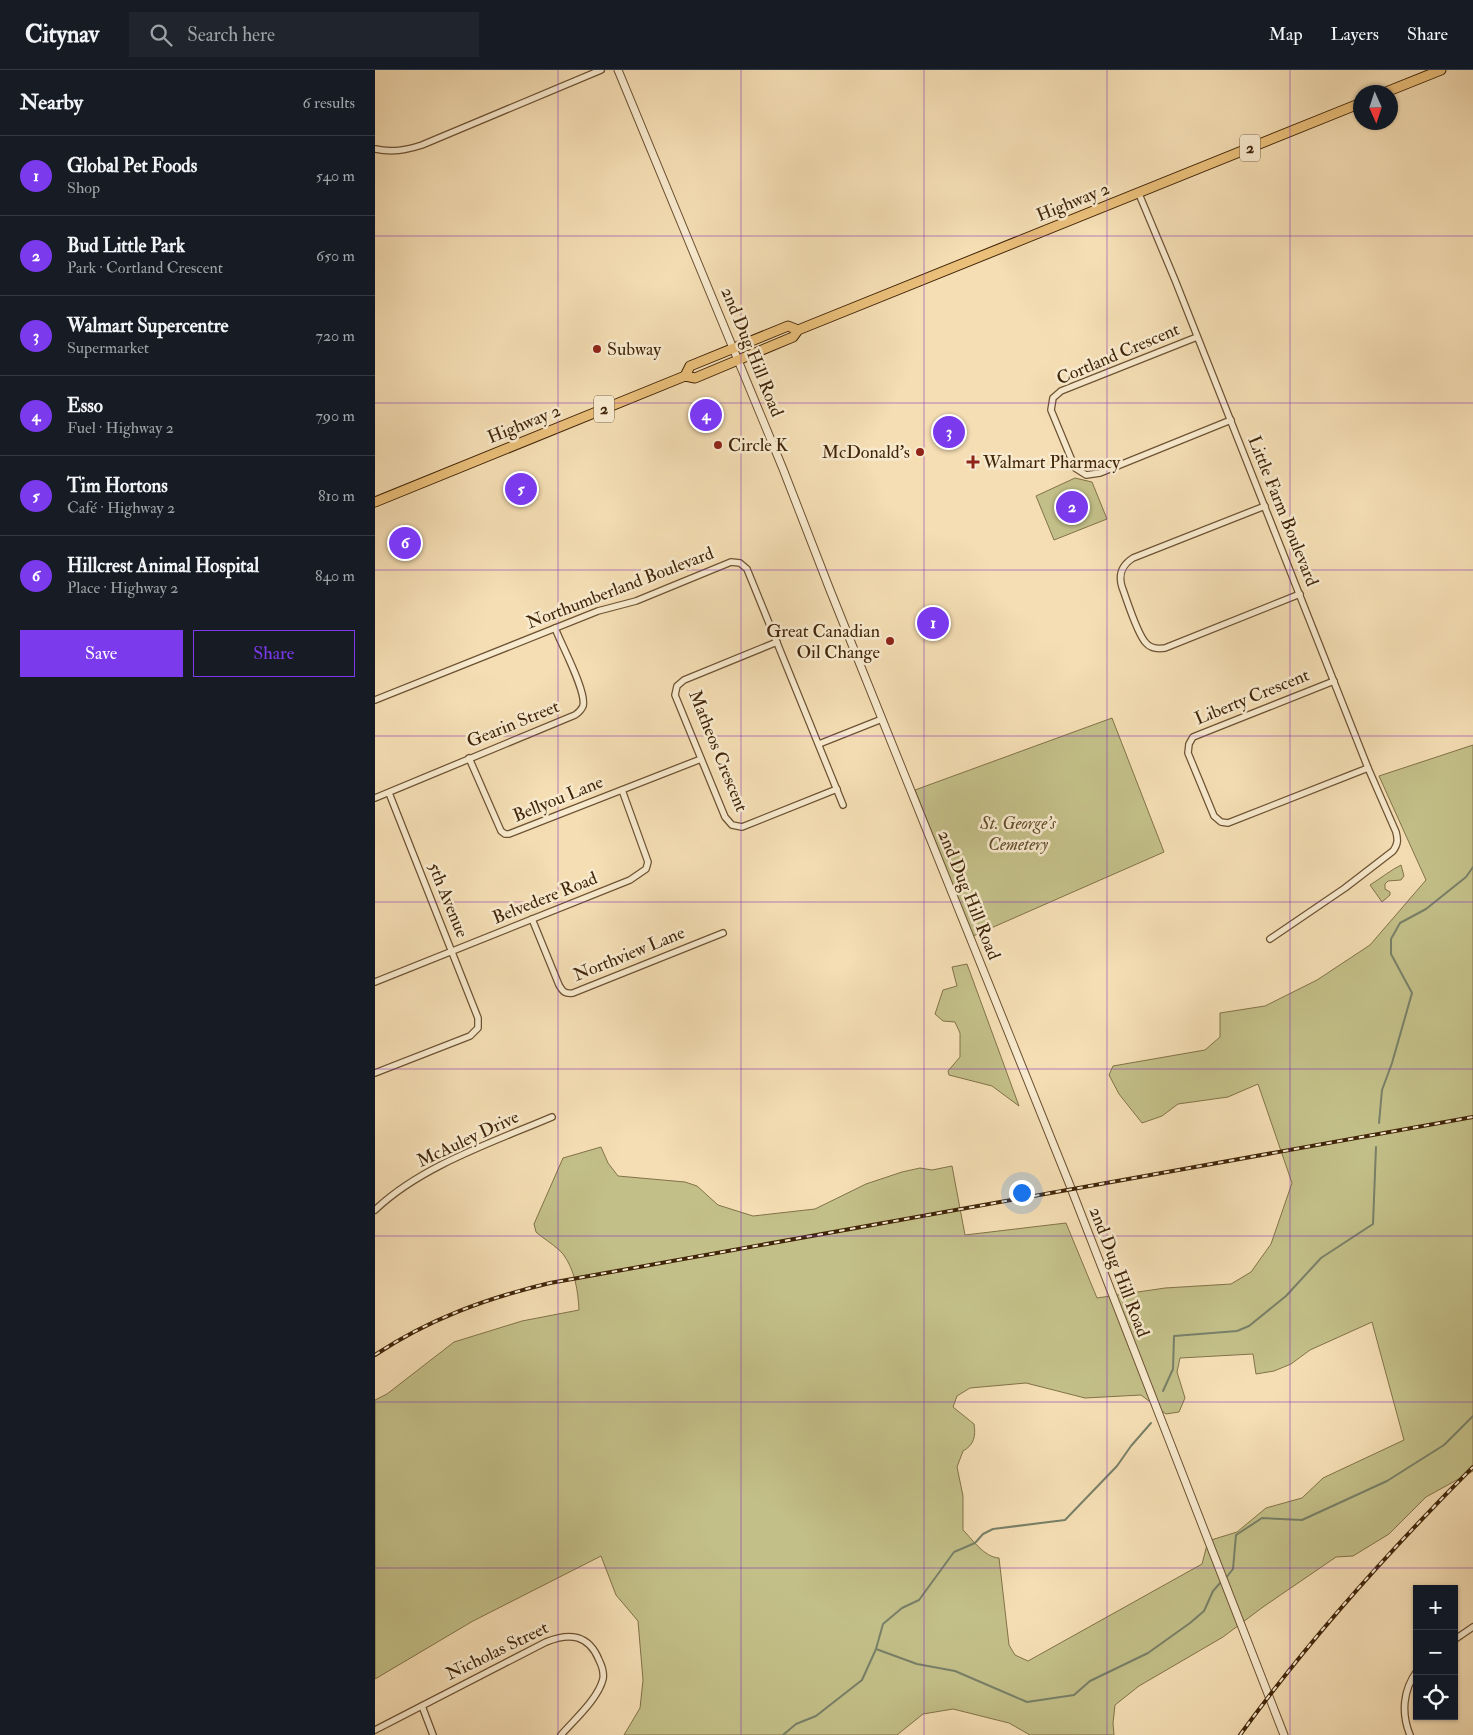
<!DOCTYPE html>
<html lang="en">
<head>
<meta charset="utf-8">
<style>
	body { margin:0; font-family:"IM FELL Double Pica",serif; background:#20242c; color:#f1f3f6 }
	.controls { position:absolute; right:15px; bottom:15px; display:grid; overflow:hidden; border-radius:0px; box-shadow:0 1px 4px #0004 }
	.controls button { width:45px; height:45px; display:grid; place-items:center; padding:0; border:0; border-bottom:1px solid #363941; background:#171b24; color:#f1f3f6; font:25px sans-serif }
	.compass { position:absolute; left:978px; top:15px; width:45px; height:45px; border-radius:50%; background:#171b24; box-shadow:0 1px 4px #0004; rotate:177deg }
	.you { position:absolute; left:646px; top:1122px; width:18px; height:18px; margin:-12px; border:4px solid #fff; border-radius:50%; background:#1a73e8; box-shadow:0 0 0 8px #1a73e833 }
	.badge { display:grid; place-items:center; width:32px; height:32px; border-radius:50%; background:#7c3aed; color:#fff; font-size:16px; font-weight:700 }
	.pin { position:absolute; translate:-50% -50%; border:2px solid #fff; box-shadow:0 1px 5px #0006 }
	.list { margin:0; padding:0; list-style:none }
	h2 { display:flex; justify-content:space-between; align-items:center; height:65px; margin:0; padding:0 20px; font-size:21px }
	h2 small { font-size:16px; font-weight:400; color:#9ea1a6 }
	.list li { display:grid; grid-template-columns:32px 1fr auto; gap:15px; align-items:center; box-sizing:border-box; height:80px; padding:0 20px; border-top:1px solid #363941 }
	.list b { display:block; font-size:19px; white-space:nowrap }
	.list p { margin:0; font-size:16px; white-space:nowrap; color:#9ea1a6 }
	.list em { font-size:16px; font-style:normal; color:#9ea1a6 }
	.actions { display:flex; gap:10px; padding:15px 20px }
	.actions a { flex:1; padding:11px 0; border:1px solid #7c3aed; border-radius:0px; text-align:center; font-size:18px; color:#7c3aed }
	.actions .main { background:#7c3aed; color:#fff }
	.icon { flex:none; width:28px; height:28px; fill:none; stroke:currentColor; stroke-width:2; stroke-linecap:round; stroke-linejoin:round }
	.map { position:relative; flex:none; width:1098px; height:1665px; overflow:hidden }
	header { display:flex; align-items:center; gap:30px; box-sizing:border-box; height:70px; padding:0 25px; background:#171b24; border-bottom:1px solid #363941 }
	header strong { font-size:24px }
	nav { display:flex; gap:28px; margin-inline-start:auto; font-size:18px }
	.search { width:350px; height:45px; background:#20242c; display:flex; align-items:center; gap:12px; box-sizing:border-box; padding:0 18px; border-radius:0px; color:#9ea1a6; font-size:19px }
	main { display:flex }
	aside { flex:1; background:#171b24 }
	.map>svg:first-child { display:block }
	.green { fill:#c3bf88; stroke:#827248; fill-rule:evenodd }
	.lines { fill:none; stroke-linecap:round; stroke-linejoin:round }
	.stream { stroke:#788068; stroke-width:2 }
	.minor-casing { stroke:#6d5334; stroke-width:8 }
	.tertiary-casing { stroke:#6d5334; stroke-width:9 }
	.primary-casing { stroke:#402509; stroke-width:11 }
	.minor { stroke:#f8eace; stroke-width:5.5 }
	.tertiary { stroke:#f8eace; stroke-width:7 }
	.primary { stroke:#eabf7a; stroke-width:9 }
	.rail-casing { stroke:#402509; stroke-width:4 }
	.rail { stroke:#f8eace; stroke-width:2; stroke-dasharray:5.5; stroke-linecap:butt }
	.grid { fill:none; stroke:#7b2cbf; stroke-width:1; stroke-opacity:0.55 }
	.poi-dot { fill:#8f2418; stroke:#f8eace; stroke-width:2 }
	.labels { text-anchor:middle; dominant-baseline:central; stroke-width:5; stroke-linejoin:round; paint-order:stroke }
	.shield { fill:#f8eace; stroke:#776044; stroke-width:1 }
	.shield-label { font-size:16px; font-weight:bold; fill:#402509 }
	.street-label { font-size:18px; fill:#402509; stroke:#f8eace }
	.poi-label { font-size:18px; fill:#402509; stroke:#f8eace; text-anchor:start }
	.park-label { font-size:18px; font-style:italic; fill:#614c29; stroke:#f8eace }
</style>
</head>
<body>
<header>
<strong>Citynav</strong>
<div class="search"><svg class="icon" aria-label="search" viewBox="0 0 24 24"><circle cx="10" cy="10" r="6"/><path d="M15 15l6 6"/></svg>Search here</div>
<nav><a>Map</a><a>Layers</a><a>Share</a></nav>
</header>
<main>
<aside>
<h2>Nearby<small>6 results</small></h2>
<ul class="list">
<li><span class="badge">1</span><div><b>Global Pet Foods</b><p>Shop</p></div><em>540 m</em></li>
<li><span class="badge">2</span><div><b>Bud Little Park</b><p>Park · Cortland Crescent</p></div><em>650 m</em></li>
<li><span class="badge">3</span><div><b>Walmart Supercentre</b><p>Supermarket</p></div><em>720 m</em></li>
<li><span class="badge">4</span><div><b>Esso</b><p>Fuel · Highway 2</p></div><em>790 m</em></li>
<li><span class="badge">5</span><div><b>Tim Hortons</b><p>Café · Highway 2</p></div><em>810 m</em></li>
<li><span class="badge">6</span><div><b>Hillcrest Animal Hospital</b><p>Place · Highway 2</p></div><em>840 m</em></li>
</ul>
<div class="actions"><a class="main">Save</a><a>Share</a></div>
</aside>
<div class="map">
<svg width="1098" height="1665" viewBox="0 0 1098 1665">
	<rect width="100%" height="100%" fill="#f5deb4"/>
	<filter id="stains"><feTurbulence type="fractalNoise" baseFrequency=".004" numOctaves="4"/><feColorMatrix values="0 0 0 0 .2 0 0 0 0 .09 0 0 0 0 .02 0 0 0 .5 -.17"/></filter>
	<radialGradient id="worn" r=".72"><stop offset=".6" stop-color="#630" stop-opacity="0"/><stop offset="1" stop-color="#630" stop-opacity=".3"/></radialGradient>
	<g class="green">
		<polygon points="700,408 717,412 732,449 679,470 661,426"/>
		<polygon points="737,648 789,782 598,866 540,720"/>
		<path d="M1098,675V1401L1051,1427L1014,1464L978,1486L961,1487L888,1537L848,1567L764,1616L740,1635L738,1653L739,1665H655L634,1653L578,1639L548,1644L522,1665H249L265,1638L268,1610L263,1551L241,1525L226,1486L98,1551L0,1609V1330L12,1324L79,1272L147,1251L204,1240C203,1221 200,1200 188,1184C181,1176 169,1169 161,1162L159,1154L188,1088L226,1077L233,1093L243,1106L310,1112L322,1116L343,1135L378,1146L440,1139L491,1114L527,1102L545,1098L557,1100L577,1096L590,1165L691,1153L722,1228L790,1218L856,1214L876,1202L896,1174L917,1113L883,1014L853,1027L803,1034L787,1046L767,1053L744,1024L734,1005L738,996L830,980L845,967V943L890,936L942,910L995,875L1051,810L1004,706ZM997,1252L1029,1370L948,1408L927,1428L891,1438L862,1462L833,1471L827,1494L653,1591L640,1585L634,1575L624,1488C609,1487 598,1470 588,1460V1426L582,1397L588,1381C599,1375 601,1366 599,1354L578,1337L582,1326L595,1318L651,1313L710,1328L766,1325L791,1344L804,1342L810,1328L802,1302L805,1288L878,1284L881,1304L899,1301L916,1294L935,1280Z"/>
		<path d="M1026,795L1029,806L1026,810L1013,811L1010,814V819L1015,822V825L1007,832L995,815C1006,808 1016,800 1026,795Z"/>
		<polygon points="592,894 644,1036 617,1016 574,1005 573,1001 585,987 585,963 580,952 568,951 560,944 568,920 582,916 577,897"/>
	</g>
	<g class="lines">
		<g class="stream">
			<polyline points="1004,1053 1007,1020 1017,993 1037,923 1016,884 1016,869 1025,853 1051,839 1091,807 1098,797"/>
			<polyline points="788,1321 798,1299 799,1266 862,1261 874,1256 911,1226 946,1188 998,1154 1001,1077"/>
			<polyline points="850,1509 858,1499 861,1465 887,1448 927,1450 1012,1411 1069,1375 1098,1346"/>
			<polyline points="501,1579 542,1594 580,1601 652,1632 699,1625 715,1611 773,1583 815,1553 829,1541 838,1521 846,1512"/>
			<polyline points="408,1665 421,1654 441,1646 487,1610 501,1579 508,1554 527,1538 544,1530 579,1482 600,1473 608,1464 618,1459 690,1450 742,1396 756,1376 776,1353"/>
		</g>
		<defs>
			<g id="minor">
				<path d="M0,79C17,83 31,80 47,75L226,0"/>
				<path d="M764,124L800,210L993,698L1021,762C1023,770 1023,774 1018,781L970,818L895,869"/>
				<polyline points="822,267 686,321 678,328 676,340 700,398 711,405 725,403 856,350"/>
				<path d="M890,436L758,488C747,495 743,504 747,517C752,530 762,564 771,573C776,579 783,579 790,578L925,524"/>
				<polyline points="402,572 309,610 302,616 300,625 350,747 357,755 367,757 462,719"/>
				<polyline points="959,611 818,667 814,674 813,683 839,746 846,752 853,753 993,698"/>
				<polyline points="0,630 223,541 261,531 356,492 365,493 372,499 468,735"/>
				<polyline points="444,674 507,649"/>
				<polyline points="94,688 126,761 130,764 134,764 326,689"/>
				<path d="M0,728L200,645C203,643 206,641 208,636C212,622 186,574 180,558"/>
				<path d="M157,849L184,915C188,922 190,924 198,923L348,863"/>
				<polyline points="0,912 255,810 271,799 273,792 247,720"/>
				<polyline points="0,1003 95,966 103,958 103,948 14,723"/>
				<path d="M0,1140C46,1096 118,1072 177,1047"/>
				<polyline points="1079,1570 1098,1557"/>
				<polyline points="47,1636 58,1665"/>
				<path d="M0,1660L171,1572C195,1562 214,1565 224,1590C227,1596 229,1603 228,1609C223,1629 199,1650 186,1665"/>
				<path d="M1035,1665C1026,1643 1028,1620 1042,1601"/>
			</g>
			<polyline id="tertiary" points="243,0 408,399 455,520 694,1113 909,1665"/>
			<g id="primary">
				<polyline points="1011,22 1066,0"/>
				<polyline points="310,306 315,296 413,256 423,260"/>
				<polyline points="0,432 310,306 320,308 418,267 423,260 986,33"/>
			</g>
		</defs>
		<use href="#minor" class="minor-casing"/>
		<use href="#tertiary" class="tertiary-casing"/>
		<use href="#primary" class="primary-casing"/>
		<use href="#minor" class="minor"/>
		<use href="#tertiary" class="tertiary"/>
		<use href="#primary" class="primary"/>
		<defs>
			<g id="rail">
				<path d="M0,1285C54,1249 112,1228 175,1213L1098,1047"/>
				<path d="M865,1665C935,1568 1014,1481 1098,1397"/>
			</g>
		</defs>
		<use href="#rail" class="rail-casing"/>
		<use href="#rail" class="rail"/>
	</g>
	<path class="grid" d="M183,0V1665M366,0V1665M549,0V1665M732,0V1665M915,0V1665M0,166H1098M0,333H1098M0,500H1098M0,666H1098M0,832H1098M0,999H1098M0,1166H1098M0,1332H1098M0,1498H1098"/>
	<g class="poi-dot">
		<circle cx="222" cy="279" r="5"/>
		<circle cx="343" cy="375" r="5"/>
		<circle cx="545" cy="382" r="5"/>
		<path d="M595.5 384.5h5v5h5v5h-5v5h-5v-5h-5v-5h5z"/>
		<circle cx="515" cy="571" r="5"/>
	</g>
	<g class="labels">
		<g class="shield">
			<rect x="865" y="64.5" width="20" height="27" rx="4"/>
			<rect x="219" y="325.5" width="20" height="27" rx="4"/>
		</g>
		<g class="shield-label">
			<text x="875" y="78">2</text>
			<text x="229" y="339">2</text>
		</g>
		<g class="street-label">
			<text transform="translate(698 132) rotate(-22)">Highway 2</text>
			<text transform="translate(377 282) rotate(68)">2nd Dug Hill Road</text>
			<text transform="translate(743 284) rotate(-23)">Cortland Crescent</text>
			<text transform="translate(149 354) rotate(-22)">Highway 2</text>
			<text transform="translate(908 441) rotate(68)">Little Farm Boulevard</text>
			<text transform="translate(245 518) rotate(-21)">Northumberland Boulevard</text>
			<text transform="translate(877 627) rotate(-22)">Liberty Crescent</text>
			<text transform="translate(138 654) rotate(-22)">Gearin Street</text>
			<text transform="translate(343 681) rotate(68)">Matheos Crescent</text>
			<text transform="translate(183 729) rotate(-22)">Bellyou Lane</text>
			<text transform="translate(594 825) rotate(68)">2nd Dug Hill Road</text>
			<text transform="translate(170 828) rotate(-22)">Belvedere Road</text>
			<text transform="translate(73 830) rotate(68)">5th Avenue</text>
			<text transform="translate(254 884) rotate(-22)">Northview Lane</text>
			<text transform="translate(93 1069) rotate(-25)">McAuley Drive</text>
			<text transform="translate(744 1202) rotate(69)">2nd Dug Hill Road</text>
			<text transform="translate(122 1581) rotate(-26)">Nicholas Street</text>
		</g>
		<g class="poi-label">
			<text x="232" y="279">Subway</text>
			<text x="353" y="375">Circle K</text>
			<text x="535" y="382" text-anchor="end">McDonald's</text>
			<text x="608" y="392">Walmart Pharmacy</text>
			<text x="505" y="561" text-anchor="end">Great Canadian<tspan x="505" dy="21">Oil Change</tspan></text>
		</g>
		<g class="park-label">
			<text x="643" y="753">St. George's<tspan x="643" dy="21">Cemetery</tspan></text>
		</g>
	</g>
	<rect width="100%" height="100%" filter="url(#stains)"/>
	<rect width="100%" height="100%" fill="url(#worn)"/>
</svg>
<div class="controls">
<button>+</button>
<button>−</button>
<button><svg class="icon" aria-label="locate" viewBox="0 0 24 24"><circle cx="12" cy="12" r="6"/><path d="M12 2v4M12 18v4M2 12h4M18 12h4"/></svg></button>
</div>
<svg class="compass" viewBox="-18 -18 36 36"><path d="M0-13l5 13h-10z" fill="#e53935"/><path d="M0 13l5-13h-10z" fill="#9ea1a6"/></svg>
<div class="you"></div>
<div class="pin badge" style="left:558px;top:553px">1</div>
<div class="pin badge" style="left:697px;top:437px">2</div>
<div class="pin badge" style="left:574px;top:362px">3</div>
<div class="pin badge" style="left:331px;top:345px">4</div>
<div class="pin badge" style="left:146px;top:419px">5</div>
<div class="pin badge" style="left:30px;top:473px">6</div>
</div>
</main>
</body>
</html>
